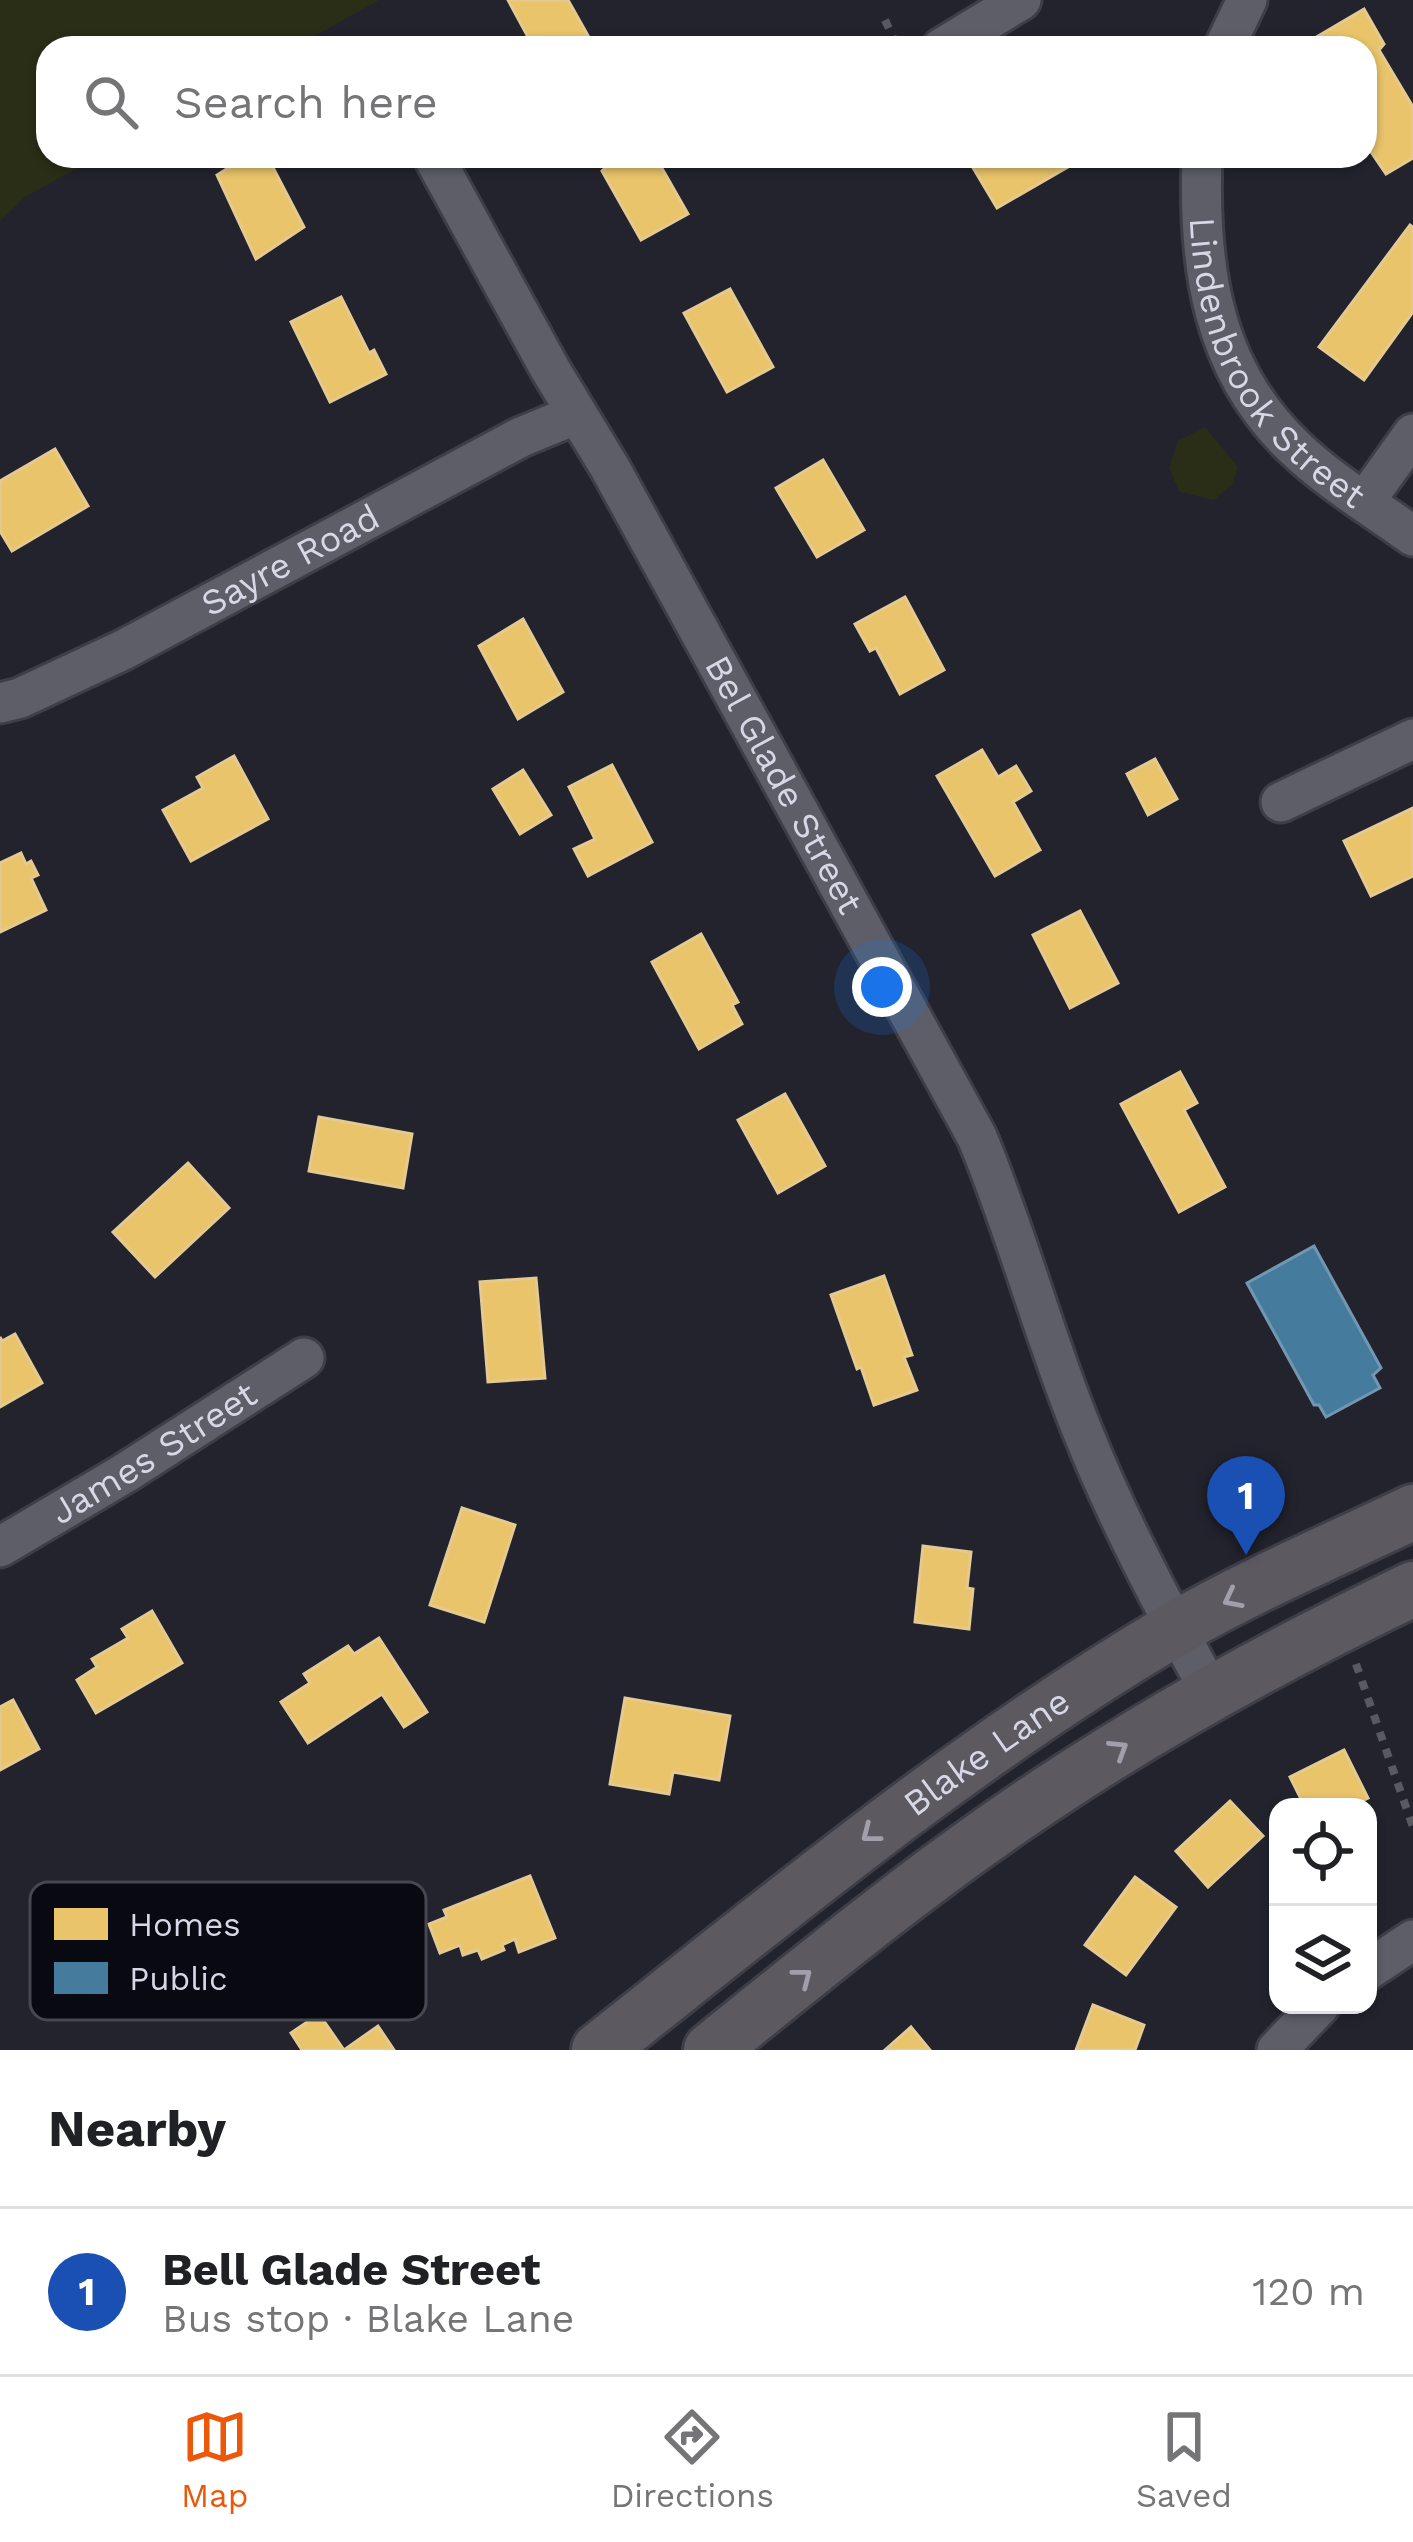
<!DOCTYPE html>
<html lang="en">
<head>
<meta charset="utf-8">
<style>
	body { margin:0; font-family:"Work Sans",sans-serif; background:#f6f6f6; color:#202124 }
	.controls { position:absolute; right:36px; bottom:36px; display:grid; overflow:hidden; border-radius:24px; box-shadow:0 3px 9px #0004 }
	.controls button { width:108px; height:108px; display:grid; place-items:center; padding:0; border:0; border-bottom:3px solid #e0e0e0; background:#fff; color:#202124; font:60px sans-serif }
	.you { position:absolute; left:882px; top:987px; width:42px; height:42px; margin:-30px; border:9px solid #fff; border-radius:50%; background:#1a73e8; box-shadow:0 0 0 18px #1a73e833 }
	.badge { display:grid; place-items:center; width:78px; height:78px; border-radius:50%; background:#ea580c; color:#fff; font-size:39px; font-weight:700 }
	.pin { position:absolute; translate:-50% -99px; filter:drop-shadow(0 3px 6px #0008) }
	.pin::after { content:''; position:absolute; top:63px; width:42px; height:36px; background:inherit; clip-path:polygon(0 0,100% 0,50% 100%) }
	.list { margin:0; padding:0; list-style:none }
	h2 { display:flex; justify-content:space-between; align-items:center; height:156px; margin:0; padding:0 48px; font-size:51px }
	h2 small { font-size:39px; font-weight:400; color:#757577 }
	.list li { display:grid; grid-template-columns:78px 1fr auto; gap:36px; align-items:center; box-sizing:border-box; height:168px; padding:0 48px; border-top:3px solid #e0e0e0 }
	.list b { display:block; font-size:45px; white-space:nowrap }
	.list p { margin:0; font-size:39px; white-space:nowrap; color:#757577 }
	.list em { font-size:39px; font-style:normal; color:#757577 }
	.icon { flex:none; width:66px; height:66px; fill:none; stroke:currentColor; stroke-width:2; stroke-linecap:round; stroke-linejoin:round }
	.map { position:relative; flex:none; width:1413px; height:2050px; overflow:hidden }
	.search { position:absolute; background:#fff; box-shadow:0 3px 9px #0004; left:36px; right:36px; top:36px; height:132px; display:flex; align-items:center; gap:30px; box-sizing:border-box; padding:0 42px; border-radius:36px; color:#757577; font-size:45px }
	.sheet { height:324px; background:#fff }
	nav { display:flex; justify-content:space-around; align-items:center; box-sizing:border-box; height:168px; border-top:3px solid #e0e0e0; background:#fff; font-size:33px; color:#757577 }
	nav a { display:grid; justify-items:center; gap:6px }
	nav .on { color:#ea580c }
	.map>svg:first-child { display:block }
	.green { fill:#2a2e16 }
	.homes { fill:#e9c46a; stroke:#e4ca90; stroke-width:3 }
	.public { fill:#457b9d; stroke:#7197b3; stroke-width:3 }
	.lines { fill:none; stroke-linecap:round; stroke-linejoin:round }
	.minor-casing { stroke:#3d3e48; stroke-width:45 }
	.secondary-casing { stroke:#3d3e48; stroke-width:60 }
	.path { stroke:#595962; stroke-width:8; stroke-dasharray:9 9; stroke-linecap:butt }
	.minor { stroke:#5d5e67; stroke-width:39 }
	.secondary { stroke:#5c5961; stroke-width:54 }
	.oneway { stroke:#a09fab }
	.labels { text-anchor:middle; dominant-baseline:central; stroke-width:12; stroke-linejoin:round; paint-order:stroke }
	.street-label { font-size:36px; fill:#d7d8e7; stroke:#090912 }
	.key { fill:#090912; stroke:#474752; stroke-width:3 }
	.key-label { font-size:33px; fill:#d7d8e7 }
</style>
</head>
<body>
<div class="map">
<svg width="1413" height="2050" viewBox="0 0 1413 2050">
	<rect width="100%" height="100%" fill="#23232e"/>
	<g class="green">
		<polygon points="0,0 379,0 293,48 48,48 48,156 99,156 25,197 0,221"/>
		<polygon points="1205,427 1238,467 1232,484 1214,500 1180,492 1169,468 1178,441"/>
	</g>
	<g class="homes">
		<polygon points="508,0 568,0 595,48 534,48"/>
		<polygon points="1364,9 1384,44 1379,50 1413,107 1413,158 1386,174 1365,143 1365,48 1312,48 1308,42"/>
		<polygon points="247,156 267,156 304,227 256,259 217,175"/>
		<polygon points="598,156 655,156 688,214 641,240 602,171 605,168"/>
		<polygon points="966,156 1087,156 997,208"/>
		<polygon points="1410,225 1413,227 1413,312 1364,380 1319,347"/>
		<polygon points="730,289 773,367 727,392 684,313"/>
		<polygon points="341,297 369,353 374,350 386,374 330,402 291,322"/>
		<polygon points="55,449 88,506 12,551 0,531 0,481"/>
		<polygon points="823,460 864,530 817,557 776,488"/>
		<polygon points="905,597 944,670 900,694 876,648 870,651 855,624"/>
		<polygon points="523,619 563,692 518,719 479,646"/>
		<polygon points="982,750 998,777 1016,766 1031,791 1013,802 1040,850 995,876 937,776"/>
		<polygon points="234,756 268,819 191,861 163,810 203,788 197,777"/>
		<polygon points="1155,759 1177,799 1148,815 1127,774"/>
		<polygon points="612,765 652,842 588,876 574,849 595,839 569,787"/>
		<polygon points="523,770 551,815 520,834 493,789"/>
		<polygon points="1413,808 1413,876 1371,896 1344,841"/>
		<polygon points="21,853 26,864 31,861 38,875 31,878 46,910 0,932 0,863"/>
		<polygon points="1080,911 1118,983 1070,1008 1033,935"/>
		<polygon points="701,934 738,1002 732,1005 742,1024 699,1049 652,962"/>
		<polygon points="1180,1072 1197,1103 1184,1110 1225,1187 1179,1212 1121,1104"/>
		<polygon points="785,1094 825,1166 778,1193 738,1120"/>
		<polygon points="319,1117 412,1134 403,1188 309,1171"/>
		<polygon points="188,1163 229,1208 155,1277 113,1232"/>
		<polygon points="884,1276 912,1355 904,1357 917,1390 874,1405 861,1367 857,1369 831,1295"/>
		<polygon points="536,1278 545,1378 488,1382 480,1282"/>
		<polygon points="15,1334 42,1383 0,1407 0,1337 2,1341"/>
		<polygon points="462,1508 515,1525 484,1622 430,1605"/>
		<polygon points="923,1546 971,1552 967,1588 973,1589 969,1629 915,1622"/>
		<polygon points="152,1611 182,1663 96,1713 77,1680 97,1667 92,1659 128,1638 122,1629"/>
		<polygon points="379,1638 427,1712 404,1727 382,1694 308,1743 281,1702 310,1683 304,1674 348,1646 354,1654"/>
		<polygon points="625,1698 730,1716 719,1780 673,1772 669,1794 610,1784"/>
		<polygon points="13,1700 39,1749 0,1770 0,1707"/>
		<polygon points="1344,1750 1368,1798 1350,1807 1305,1807 1290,1777"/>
		<polygon points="1230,1801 1263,1836 1208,1887 1176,1851"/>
		<polygon points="530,1876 555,1938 519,1952 515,1939 502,1945 504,1950 482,1959 478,1950 463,1955 460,1945 440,1953 429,1924 447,1917 444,1910"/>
		<polygon points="1135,1877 1176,1907 1126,1975 1085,1945"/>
		<polygon points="1093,2005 1144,2025 1135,2050 1076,2050"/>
		<polygon points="319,2014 344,2050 378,2026 394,2050 302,2050 291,2033"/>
		<polygon points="911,2027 930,2050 885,2050"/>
	</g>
	<polygon class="public" points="1314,1246 1381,1368 1373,1375 1380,1388 1326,1417 1319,1405 1314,1405 1247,1283"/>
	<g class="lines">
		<defs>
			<g id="minor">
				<polyline points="942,48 1021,0"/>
				<polyline points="1224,48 1247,0"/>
				<path id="s1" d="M433,156L550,369L610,468L977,1137C1017,1233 1043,1334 1082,1430C1118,1521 1165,1608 1211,1693"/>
				<path id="s2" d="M1202,156C1198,265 1211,368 1294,447C1329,481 1373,507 1413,536"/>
				<polyline points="1365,501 1413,434"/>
				<path id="s3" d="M0,703L20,698L123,650L521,437L577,414"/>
				<polyline points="1281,802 1413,739"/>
				<path id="s4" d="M0,1547L125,1473L304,1358"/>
				<polyline points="1368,1970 1413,1940"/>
				<polyline points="1277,2050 1320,2005"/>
			</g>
			<g id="secondary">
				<path id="s5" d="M599,2050C786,1902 969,1750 1175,1629C1251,1585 1334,1550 1413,1512"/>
				<path d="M711,2050C825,1958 939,1864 1061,1785C1174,1711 1292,1647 1413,1589"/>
			</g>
		</defs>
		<use href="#minor" class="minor-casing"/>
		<use href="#secondary" class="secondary-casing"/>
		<g class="path">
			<polyline points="885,20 898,48"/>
			<polyline points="1356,1664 1413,1827"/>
		</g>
		<use href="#minor" class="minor"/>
		<use href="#secondary" class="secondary"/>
	</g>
	<defs><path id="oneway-chevron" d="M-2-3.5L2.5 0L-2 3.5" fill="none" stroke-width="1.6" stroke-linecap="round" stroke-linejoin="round" transform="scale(3)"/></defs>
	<g class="oneway">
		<use href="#oneway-chevron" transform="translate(1232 1599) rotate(153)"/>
		<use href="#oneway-chevron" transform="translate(1119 1749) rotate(-32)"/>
		<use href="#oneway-chevron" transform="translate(870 1834) rotate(142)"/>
		<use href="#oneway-chevron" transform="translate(803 1977) rotate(-38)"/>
	</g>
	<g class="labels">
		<g class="street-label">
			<text stroke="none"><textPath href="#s2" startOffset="231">Lindenbrook Street</textPath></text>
			<text stroke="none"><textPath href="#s3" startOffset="324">Sayre Road</textPath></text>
			<text stroke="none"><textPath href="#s1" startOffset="720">Bel Glade Street</textPath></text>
			<text stroke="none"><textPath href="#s4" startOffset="180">James Street</textPath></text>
			<text stroke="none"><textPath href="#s5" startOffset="489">Blake Lane</textPath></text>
		</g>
	</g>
	<rect x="30" y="1882" width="396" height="138" rx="18" class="key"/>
	<rect x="54" y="1908" width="54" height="32" fill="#e9c46a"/>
	<rect x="54" y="1962" width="54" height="32" fill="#457b9d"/>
	<g class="key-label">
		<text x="129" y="1936">Homes</text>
		<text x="129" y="1990">Public</text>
	</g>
</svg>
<div class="controls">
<button><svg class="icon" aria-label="locate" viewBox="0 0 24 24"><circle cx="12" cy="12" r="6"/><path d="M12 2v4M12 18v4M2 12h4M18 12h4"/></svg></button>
<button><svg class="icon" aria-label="layers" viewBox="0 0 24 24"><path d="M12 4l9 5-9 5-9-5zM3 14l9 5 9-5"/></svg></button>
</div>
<div class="you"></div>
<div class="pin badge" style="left:1246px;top:1555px;background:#1a4fb4">1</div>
<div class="search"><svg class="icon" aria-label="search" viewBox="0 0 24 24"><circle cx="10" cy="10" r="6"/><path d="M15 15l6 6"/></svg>Search here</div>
</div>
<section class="sheet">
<h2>Nearby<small></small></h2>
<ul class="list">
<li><span class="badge" style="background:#1a4fb4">1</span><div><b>Bell Glade Street</b><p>Bus stop · Blake Lane</p></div><em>120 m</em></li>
</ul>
</section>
<nav>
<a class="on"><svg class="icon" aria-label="map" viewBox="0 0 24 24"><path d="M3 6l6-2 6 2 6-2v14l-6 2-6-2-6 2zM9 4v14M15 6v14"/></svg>Map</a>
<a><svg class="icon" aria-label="directions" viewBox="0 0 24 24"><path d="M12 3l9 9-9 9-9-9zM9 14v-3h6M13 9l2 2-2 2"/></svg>Directions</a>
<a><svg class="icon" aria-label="saved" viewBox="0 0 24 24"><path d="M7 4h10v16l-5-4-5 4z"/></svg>Saved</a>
</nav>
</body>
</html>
